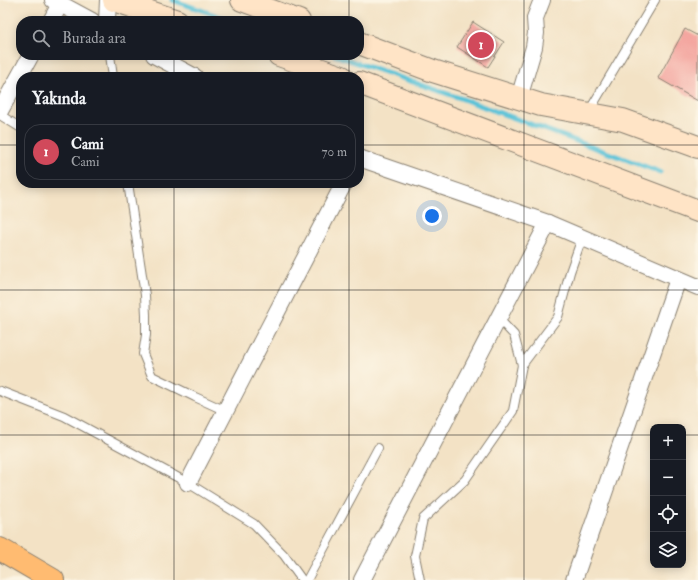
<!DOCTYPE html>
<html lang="tr">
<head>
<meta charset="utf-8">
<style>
	body { margin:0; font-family:"IM FELL Double Pica",serif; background:#242831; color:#f1f3f6 }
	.controls { position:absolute; right:12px; bottom:12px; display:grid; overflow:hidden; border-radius:8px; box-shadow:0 2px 10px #0003 }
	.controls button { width:36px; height:36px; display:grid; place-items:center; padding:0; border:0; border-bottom:1px solid #363941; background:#171b24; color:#f1f3f6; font:20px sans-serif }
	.you { position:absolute; left:432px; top:216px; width:14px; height:14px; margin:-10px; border:3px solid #fff; border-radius:50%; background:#1a73e8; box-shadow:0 0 0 6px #1a73e833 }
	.badge { display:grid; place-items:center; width:26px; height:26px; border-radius:50%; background:#d1495b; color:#fff; font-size:13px; font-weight:700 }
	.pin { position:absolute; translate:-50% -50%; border:2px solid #fff; box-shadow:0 1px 4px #0006 }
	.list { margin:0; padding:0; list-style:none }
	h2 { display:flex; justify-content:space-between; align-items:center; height:52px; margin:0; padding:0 16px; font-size:17px }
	h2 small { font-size:13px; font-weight:400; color:#9ea1a6 }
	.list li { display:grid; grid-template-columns:26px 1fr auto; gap:12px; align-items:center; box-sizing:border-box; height:56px; margin:0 8px 8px; padding:0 8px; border:1px solid #363941; border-radius:16px }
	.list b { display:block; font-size:15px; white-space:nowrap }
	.list p { margin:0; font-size:13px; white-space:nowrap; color:#9ea1a6 }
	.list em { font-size:13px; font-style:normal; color:#9ea1a6 }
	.icon { flex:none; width:22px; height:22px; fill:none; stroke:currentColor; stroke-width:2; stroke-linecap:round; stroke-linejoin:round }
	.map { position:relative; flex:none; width:698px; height:580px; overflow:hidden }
	.search { position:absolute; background:#171b24; box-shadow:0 2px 10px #0003; left:16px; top:16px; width:348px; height:44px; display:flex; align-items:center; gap:10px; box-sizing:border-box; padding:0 14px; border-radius:16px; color:#9ea1a6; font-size:15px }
	.panel { position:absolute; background:#171b24; box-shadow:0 2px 10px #0003; left:16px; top:72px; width:348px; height:116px; border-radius:16px }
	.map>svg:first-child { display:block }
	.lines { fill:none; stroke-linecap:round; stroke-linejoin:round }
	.stream { stroke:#5bc3d8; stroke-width:5 }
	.building { fill:#f39c97 }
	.lane-casing { stroke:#887f70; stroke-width:10 }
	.street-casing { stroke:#887f70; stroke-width:18 }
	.secondary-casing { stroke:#887f70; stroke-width:24 }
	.primary-casing { stroke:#887f70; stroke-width:24 }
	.lane { stroke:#fff; stroke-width:8 }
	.street { stroke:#fff; stroke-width:16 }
	.secondary { stroke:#ffe4c6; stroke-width:22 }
	.primary { stroke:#ffbb71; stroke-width:22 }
	.grid { fill:none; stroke:#1c1c1c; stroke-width:1; stroke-opacity:0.55 }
</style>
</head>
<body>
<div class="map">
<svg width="698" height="580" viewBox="0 0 698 580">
	<rect width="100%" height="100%" fill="#fcf5e5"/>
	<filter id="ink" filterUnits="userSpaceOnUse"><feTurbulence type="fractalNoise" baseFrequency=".025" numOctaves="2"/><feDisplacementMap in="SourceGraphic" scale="8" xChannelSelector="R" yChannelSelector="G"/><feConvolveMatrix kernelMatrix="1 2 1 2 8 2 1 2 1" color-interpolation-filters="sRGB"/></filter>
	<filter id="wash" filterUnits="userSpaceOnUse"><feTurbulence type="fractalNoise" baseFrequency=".012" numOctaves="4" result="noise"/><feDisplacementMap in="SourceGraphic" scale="16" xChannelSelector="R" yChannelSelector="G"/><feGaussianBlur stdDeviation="0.9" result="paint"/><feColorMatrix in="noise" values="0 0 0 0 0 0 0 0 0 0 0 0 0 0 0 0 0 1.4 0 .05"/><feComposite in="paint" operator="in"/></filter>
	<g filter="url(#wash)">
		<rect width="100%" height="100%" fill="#f3e2c5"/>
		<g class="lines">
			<g class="stream">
				<polyline points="172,0 233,21"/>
				<polyline points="334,55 460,98 660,172"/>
			</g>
		</g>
		<g id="blocks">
			<g class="building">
				<polygon points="473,22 504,42 488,67 457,47"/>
				<polygon points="685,29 698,36 698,101 658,78"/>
			</g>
		</g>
	</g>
	<g filter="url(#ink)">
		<use href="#blocks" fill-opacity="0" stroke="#887f70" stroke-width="1"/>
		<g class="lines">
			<defs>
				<g id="lane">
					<polyline points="110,55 113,77"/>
					<polyline points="588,113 655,0"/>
					<polyline points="0,115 21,128"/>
					<polyline points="128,183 145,295 146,315 146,335 143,354 152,376 195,397 226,411"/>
					<polyline points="522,365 558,317 570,272 582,238"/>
					<polyline points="0,391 64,416 188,483 254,524 284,555 302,580"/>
					<polyline points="307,580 378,448"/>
					<polyline points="420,580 415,556 423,519 465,480 513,411 522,365 514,335 498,318"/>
				</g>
				<g id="street">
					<polyline points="53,0 92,21"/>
					<polyline points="51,21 60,4"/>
					<polyline points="107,21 108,0"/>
					<polyline points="154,55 195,77"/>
					<polyline points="519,98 534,47 536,33 535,18 542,0"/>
					<polyline points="0,111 31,55"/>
					<polyline points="359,158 548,223 698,287"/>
					<polyline points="188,483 344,183"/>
					<polyline points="362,580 548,223"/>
					<polyline points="574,580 678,279"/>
				</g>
				<g id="secondary">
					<polyline points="114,0 177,21"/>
					<polyline points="242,0 299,21"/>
					<polyline points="359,43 433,71 541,105 623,120 698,147"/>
					<polyline points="279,55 342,77"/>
					<polyline points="359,83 698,211"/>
				</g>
				<polyline id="primary" points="0,549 53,580"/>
			</defs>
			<use href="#lane" class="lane-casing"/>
			<use href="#street" class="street-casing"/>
			<use href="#secondary" class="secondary-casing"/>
			<use href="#primary" class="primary-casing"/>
			<use href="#lane" class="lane"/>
			<use href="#street" class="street"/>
			<use href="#secondary" class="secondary"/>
			<use href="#primary" class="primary"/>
		</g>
	</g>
	<path class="grid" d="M174,0V21M349,0V21M524,0V580M174,55V77M349,55V77M0,145H21M359,145H698M174,183V580M349,183V580M0,290H698M0,435H653M683,435H698"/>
</svg>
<div class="controls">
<button>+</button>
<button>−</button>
<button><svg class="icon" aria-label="locate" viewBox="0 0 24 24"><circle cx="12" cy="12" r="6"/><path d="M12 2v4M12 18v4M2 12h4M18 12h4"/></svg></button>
<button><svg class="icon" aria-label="layers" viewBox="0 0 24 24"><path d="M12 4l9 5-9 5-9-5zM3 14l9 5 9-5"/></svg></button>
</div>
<div class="you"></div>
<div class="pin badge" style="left:481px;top:45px">1</div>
<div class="search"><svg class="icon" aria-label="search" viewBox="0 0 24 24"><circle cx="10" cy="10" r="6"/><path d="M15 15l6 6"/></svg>Burada ara</div>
<section class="panel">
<h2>Yakında<small></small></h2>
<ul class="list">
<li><span class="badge">1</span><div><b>Cami</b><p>Cami</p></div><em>70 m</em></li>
</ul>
</section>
</div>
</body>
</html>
